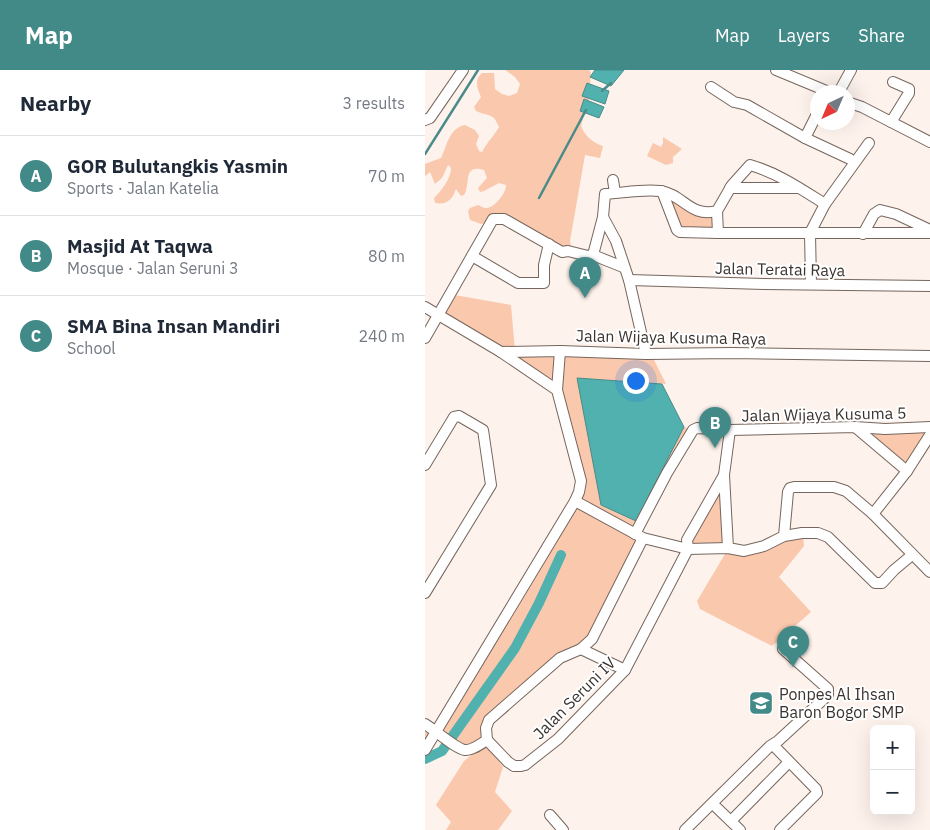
<!DOCTYPE html>
<html lang="en">
<head>
<meta charset="utf-8">
<style>
	body { margin:0; font-family:"IBM Plex Sans",sans-serif; background:#f2f2f3; color:#1f2937 }
	.controls { position:absolute; right:15px; bottom:15px; display:grid; overflow:hidden; border-radius:8px; box-shadow:0 5px 20px #0002 }
	.controls button { width:45px; height:45px; display:grid; place-items:center; padding:0; border:0; border-bottom:1px solid #e0e1e3; background:#fff; color:#1f2937; font:25px sans-serif }
	.compass { position:absolute; left:385px; top:15px; width:45px; height:45px; border-radius:50%; background:#fff; box-shadow:0 5px 20px #0002; rotate:224deg }
	.you { position:absolute; left:210px; top:310px; width:18px; height:18px; margin:-12px; border:4px solid #fff; border-radius:50%; background:#1a73e8; box-shadow:0 0 0 8px #1a73e833 }
	.badge { display:grid; place-items:center; width:32px; height:32px; border-radius:50%; background:#428a88; color:#fff; font-size:16px; font-weight:700 }
	.pin { position:absolute; translate:-50% -41px; filter:drop-shadow(0 1px 2px #0008) }
	.pin::after { content:''; position:absolute; top:26px; width:18px; height:15px; background:inherit; clip-path:polygon(0 0,100% 0,50% 100%) }
	.list { margin:0; padding:0; list-style:none }
	h2 { display:flex; justify-content:space-between; align-items:center; height:65px; margin:0; padding:0 20px; font-size:21px }
	h2 small { font-size:16px; font-weight:400; color:#747a83 }
	.list li { display:grid; grid-template-columns:32px 1fr auto; gap:15px; align-items:center; box-sizing:border-box; height:80px; padding:0 20px; border-top:1px solid #e0e1e3 }
	.list b { display:block; font-size:19px; white-space:nowrap }
	.list p { margin:0; font-size:16px; white-space:nowrap; color:#747a83 }
	.list em { font-size:16px; font-style:normal; color:#747a83 }
	.map { position:relative; flex:none; width:505px; height:760px; overflow:hidden }
	header { display:flex; align-items:center; gap:30px; box-sizing:border-box; height:70px; padding:0 25px; background:#428a88; color:#fff }
	header strong { font-size:24px }
	nav { display:flex; gap:28px; margin-inline-start:auto; font-size:18px }
	main { display:flex }
	aside { flex:1; background:#fff }
	.map>svg:first-child { display:block }
	.green { fill:#fac8ad }
	.water { fill:#51b1af; stroke:#4a8b89 }
	.lines { fill:none; stroke-linecap:round; stroke-linejoin:round }
	.stream { stroke:#4a8b89; stroke-width:2.5 }
	.canal { stroke:#51b1af; stroke-width:10 }
	.street-casing { stroke:#76665d; stroke-width:12 }
	.street { stroke:#fff; stroke-width:10 }
	.labels { text-anchor:middle; dominant-baseline:central; stroke-width:4; stroke-linejoin:round; paint-order:stroke }
	.street-label { font-size:16px; fill:#3a3330; stroke:#fff }
	.poi-label { font-size:16px; fill:#3a3330; stroke:#fff; text-anchor:start }
</style>
</head>
<body>
<header>
<strong>Map</strong>
<nav><a>Map</a><a>Layers</a><a>Share</a></nav>
</header>
<main>
<aside>
<h2>Nearby<small>3 results</small></h2>
<ul class="list">
<li><span class="badge">A</span><div><b>GOR Bulutangkis Yasmin</b><p>Sports · Jalan Katelia</p></div><em>70 m</em></li>
<li><span class="badge">B</span><div><b>Masjid At Taqwa</b><p>Mosque · Jalan Seruni 3</p></div><em>80 m</em></li>
<li><span class="badge">C</span><div><b>SMA Bina Insan Mandiri</b><p>School</p></div><em>240 m</em></li>
</ul>
</aside>
<div class="map">
<svg width="505" height="760" viewBox="0 0 505 760">
	<rect width="100%" height="100%" fill="#fdf2ec"/>
	<g class="green">
		<path d="M80,0H164L166,3L164,30L158,42V49L156,56C160,66 168,73 178,76L175,88L160,85L145,171L146,176L143,180L82,149L56,154L45,150L43,141L45,138L53,135C56,136 58,138 61,138C69,139 82,122 81,115L74,113L59,121L55,122L53,118L62,108L59,100C37,93 46,115 39,125L36,126L31,119C27,130 22,135 10,133L9,128C16,121 26,109 26,98L23,95L17,108L10,114L5,102L0,106V94L16,88C22,76 24,58 40,55L50,60L54,66L51,74L54,81L57,82C62,72 69,66 74,57C68,42 64,47 51,41L49,37L56,27C52,18 49,10 57,3H69L70,19L77,24L84,26L92,23L95,14L90,7Z"/>
		<polygon points="238,67 257,79 248,87 248,93 241,95 222,86 228,73 236,77 238,73"/>
		<polygon points="242,126 290,145 289,159 253,159"/>
		<polygon points="24,224 86,235 90,281 226,284 241,314 152,308 211,450 259,357 268,360 210,464 218,468 167,569 135,588 64,650 62,670 44,680 12,661 0,680 0,654 12,661 154,422 132,320 12,245"/>
		<polygon points="431,357 505,357 482,401"/>
		<polygon points="299,405 303,478 319,481 378,463 379,476 354,507 386,542 347,576 275,539 272,531 303,479 263,479"/>
		<polygon points="61,673 78,697 70,722 87,741 73,760 21,760 26,752 11,735 39,691"/>
	</g>
	<g class="water">
		<polygon points="170,0 199,0 186,16 165,7"/>
		<polygon points="162,13 184,21 180,34 157,26"/>
		<polygon points="159,29 179,37 174,48 155,41"/>
		<polygon points="152,308 237,314 259,357 211,451 176,435"/>
	</g>
	<g class="lines">
		<g class="stream">
			<polyline points="177,21 186,13"/>
			<polyline points="0,84 53,0"/>
			<polyline points="114,128 161,40"/>
		</g>
		<polyline class="canal" points="0,689 17,681 90,578 114,533 136,485"/>
		<defs>
			<g id="street">
				<polyline points="351,0 404,22"/>
				<polyline points="286,17 309,32 322,35 380,68 425,89"/>
				<polyline points="414,22 426,0"/>
				<polyline points="422,32 437,37 505,72"/>
				<polyline points="0,50 5,48 38,0"/>
				<polyline points="466,52 484,23 484,19 468,12"/>
				<polyline points="380,68 392,44"/>
				<polyline points="188,110 190,123"/>
				<polyline points="305,118 373,118"/>
				<polyline points="237,121 252,160 255,162 293,163 292,141"/>
				<polyline points="400,134 444,73"/>
				<polyline points="293,163 505,163"/>
				<polyline points="438,164 449,144 455,140 471,144 505,160"/>
				<polyline points="168,185 178,147"/>
				<polyline points="47,186 93,213 119,213 119,195 124,174"/>
				<polyline points="204,210 339,214 505,216"/>
				<polyline points="0,237 76,282 135,281 221,284 307,283 505,286"/>
				<polyline points="0,268 68,149 79,149 137,182 143,181 163,186 168,185 198,197"/>
				<path d="M221,284L204,210L191,171L178,147L180,124C198,123 217,119 235,121C258,124 265,148 292,141L307,115L325,95C353,103 376,119 400,134L385,163L386,214"/>
				<polyline points="132,320 135,281"/>
				<polyline points="430,357 482,401"/>
				<polyline points="0,395 29,347 34,346 58,360 66,415 0,523"/>
				<polyline points="150,431 218,468 263,479 303,478 319,481 339,476 359,466 377,463 393,463 403,467 450,513 457,513 469,500 487,485"/>
				<polyline points="448,444 482,401 505,365"/>
				<polyline points="210,464 242,403 268,360 272,358 305,360 430,357 460,359 505,357"/>
				<polyline points="359,466 363,422 365,418 369,417 409,417 421,421 448,444 505,502"/>
				<polyline points="303,478 299,405 305,360"/>
				<polyline points="156,579 200,600"/>
				<path d="M0,654C10,660 31,679 40,680C47,681 57,673 62,670"/>
				<polyline points="62,670 83,692 89,696 96,696 100,695 133,669 200,600 263,479 262,470 299,405"/>
				<polyline points="62,670 61,658 64,650 135,588 156,579 167,569 218,468"/>
				<polyline points="351,678 391,719 392,723 355,760"/>
				<polyline points="0,680 150,431 154,422 156,411 132,320 76,282"/>
				<polyline points="291,737 315,760"/>
				<polyline points="125,745 138,760"/>
				<polyline points="306,751 364,692"/>
				<polyline points="260,760 345,676 353,671 403,625 403,619 358,579"/>
			</g>
		</defs>
		<use href="#street" class="street-casing"/>
		<use href="#street" class="street"/>
	</g>
	<defs>
		<symbol id="school-square" viewBox="-11 -11 22 22"><rect x="-9" y="-9" width="18" height="18" rx="4" fill="#428a88" stroke="#fff"/><path d="M0-5L7-2L0 1L-7-2ZM-4 1L0 2.5L4 1V4Q0 6-4 4Z" fill="#fff"/></symbol>
	</defs>
	<g fill-rule="evenodd">
		<use href="#school-square" x="322" y="619" width="28" height="28"/>
	</g>
	<g class="labels">
		<g class="street-label">
			<text transform="translate(355 199) rotate(1)">Jalan Teratai Raya</text>
			<text transform="translate(246 267) rotate(1)">Jalan Wijaya Kusuma Raya</text>
			<text transform="translate(399 344) rotate(-1)">Jalan Wijaya Kusuma 5</text>
			<text transform="translate(149 628) rotate(-45)">Jalan Seruni IV</text>
		</g>
		<g class="poi-label">
			<text x="354" y="624">Ponpes Al Ihsan<tspan x="354" dy="18">Baron Bogor SMP</tspan></text>
		</g>
	</g>
</svg>
<div class="controls">
<button>+</button>
<button>−</button>
</div>
<svg class="compass" viewBox="-18 -18 36 36"><path d="M0-13l5 13h-10z" fill="#e53935"/><path d="M0 13l5-13h-10z" fill="#747a83"/></svg>
<div class="you"></div>
<div class="pin badge" style="left:160px;top:228px">A</div>
<div class="pin badge" style="left:290px;top:378px">B</div>
<div class="pin badge" style="left:368px;top:597px">C</div>
</div>
</main>
</body>
</html>
